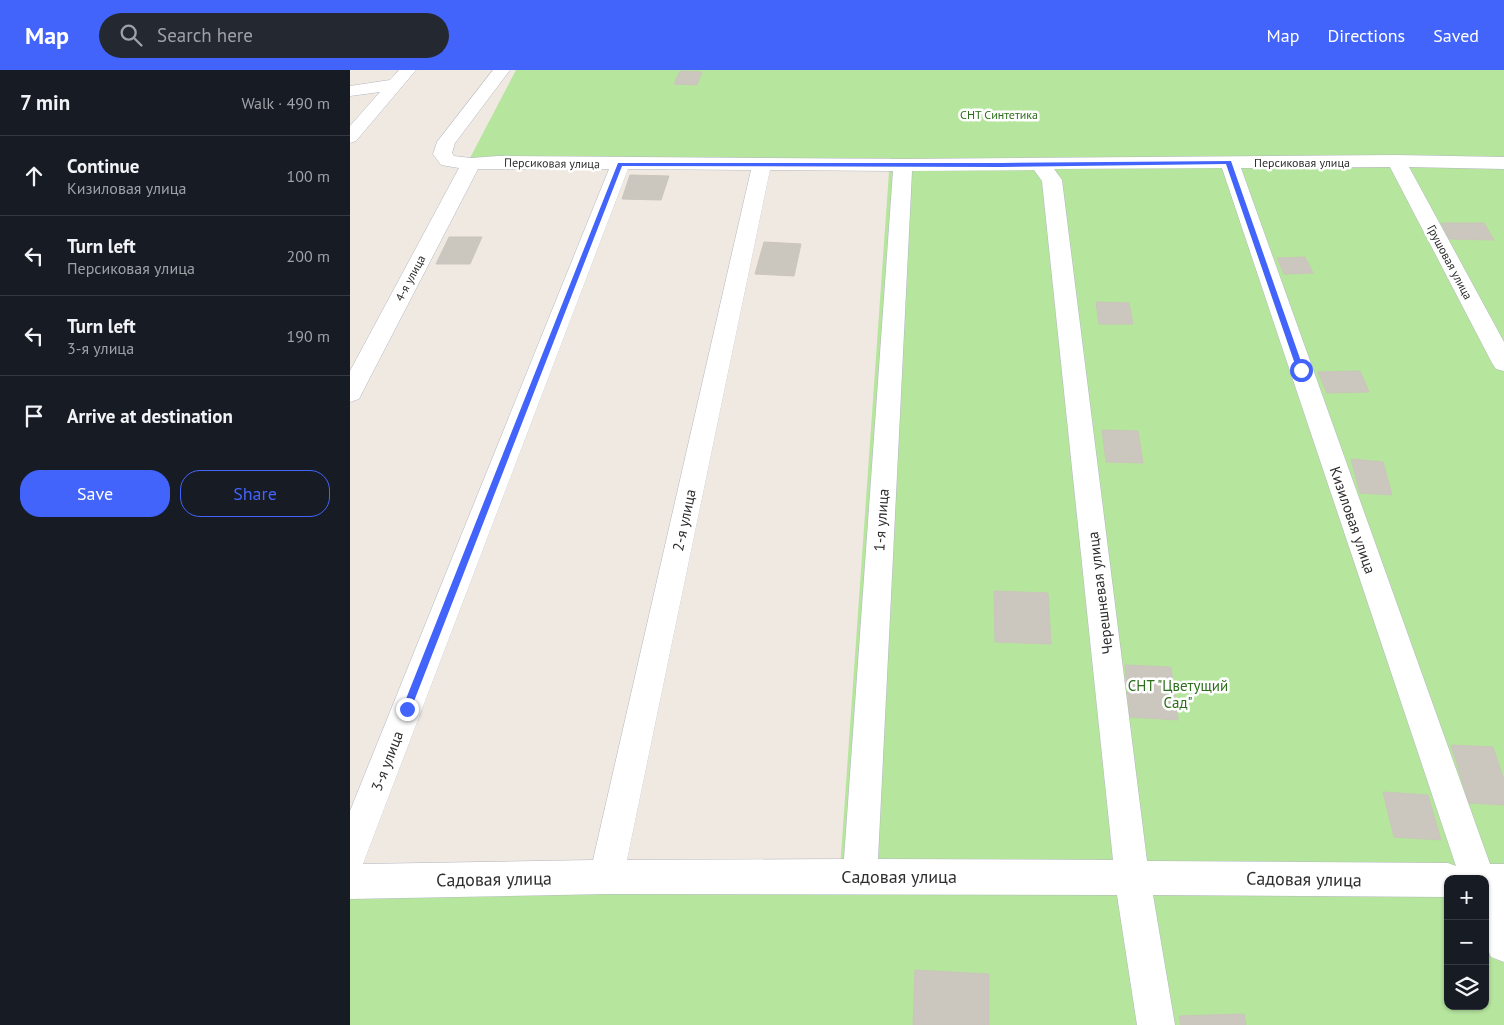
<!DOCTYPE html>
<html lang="en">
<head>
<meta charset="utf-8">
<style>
	body { margin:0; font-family:"PT Sans",sans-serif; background:#242831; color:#f1f3f6 }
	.controls { position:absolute; right:15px; bottom:15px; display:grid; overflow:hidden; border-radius:10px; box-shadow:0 1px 4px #0004 }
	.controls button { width:45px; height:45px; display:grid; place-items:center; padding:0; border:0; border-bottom:1px solid #363941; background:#171b24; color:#f1f3f6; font:25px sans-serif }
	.stop { position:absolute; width:15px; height:15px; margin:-11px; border:4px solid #4264fb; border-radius:50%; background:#fff }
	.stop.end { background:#4264fb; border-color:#fff; box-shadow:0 1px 5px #0008 }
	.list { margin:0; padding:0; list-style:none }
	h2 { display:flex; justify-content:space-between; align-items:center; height:65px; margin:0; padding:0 20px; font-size:21px }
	h2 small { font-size:16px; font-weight:400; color:#9ea1a6 }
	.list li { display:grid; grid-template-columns:32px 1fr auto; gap:15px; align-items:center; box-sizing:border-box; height:80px; padding:0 20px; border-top:1px solid #363941 }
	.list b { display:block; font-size:19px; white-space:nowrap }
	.list p { margin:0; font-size:16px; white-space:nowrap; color:#9ea1a6 }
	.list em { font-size:16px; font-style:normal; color:#9ea1a6 }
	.actions { display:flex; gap:10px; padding:15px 20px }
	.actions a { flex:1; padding:11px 0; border:1px solid #4264fb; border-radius:20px; text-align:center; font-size:18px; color:#4264fb }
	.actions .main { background:#4264fb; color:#fff }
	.icon { flex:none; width:28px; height:28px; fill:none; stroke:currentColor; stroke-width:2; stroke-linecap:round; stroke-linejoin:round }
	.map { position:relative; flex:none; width:1154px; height:955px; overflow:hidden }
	header { display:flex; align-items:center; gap:30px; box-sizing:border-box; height:70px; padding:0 25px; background:#4264fb; color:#fff }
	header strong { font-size:24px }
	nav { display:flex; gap:28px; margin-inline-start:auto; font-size:18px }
	.search { width:350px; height:45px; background:#242831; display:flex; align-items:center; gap:12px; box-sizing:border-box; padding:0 18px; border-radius:28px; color:#9ea1a6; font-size:19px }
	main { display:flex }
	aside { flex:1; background:#171b24 }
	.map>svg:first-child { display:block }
	.green { fill:#b6e59e; fill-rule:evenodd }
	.building { fill:#cbc7bf; stroke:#cbc5ba }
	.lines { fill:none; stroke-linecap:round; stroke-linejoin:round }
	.minor-casing { stroke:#b4b7c1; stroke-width:1 }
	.minor { fill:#fff; fill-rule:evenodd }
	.route { fill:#4264fb }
	.labels { text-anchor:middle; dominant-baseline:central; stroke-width:5; stroke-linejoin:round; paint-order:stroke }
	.far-park-label { font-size:12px; fill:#2c6e1b; stroke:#fff }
	.far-street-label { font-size:12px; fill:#2e2e2e; stroke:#fff }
	.street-label { font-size:15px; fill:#2e2e2e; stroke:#fff }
	.park-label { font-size:15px; fill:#2c6e1b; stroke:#fff }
	.near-street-label { font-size:18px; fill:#2e2e2e; stroke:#fff }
</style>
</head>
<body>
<header>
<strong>Map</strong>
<div class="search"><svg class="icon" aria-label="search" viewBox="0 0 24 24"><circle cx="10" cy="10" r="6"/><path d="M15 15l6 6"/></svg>Search here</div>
<nav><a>Map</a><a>Directions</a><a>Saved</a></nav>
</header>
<main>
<aside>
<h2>7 min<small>Walk · 490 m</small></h2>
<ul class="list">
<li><svg class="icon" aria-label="ahead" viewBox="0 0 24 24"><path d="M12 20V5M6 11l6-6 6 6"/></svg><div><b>Continue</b><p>Кизиловая улица</p></div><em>100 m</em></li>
<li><svg class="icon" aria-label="left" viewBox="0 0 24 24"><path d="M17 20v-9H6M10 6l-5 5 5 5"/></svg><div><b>Turn left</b><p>Персиковая улица</p></div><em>200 m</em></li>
<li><svg class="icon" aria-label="left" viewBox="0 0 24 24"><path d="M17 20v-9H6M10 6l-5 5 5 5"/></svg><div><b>Turn left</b><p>3-я улица</p></div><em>190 m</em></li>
<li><svg class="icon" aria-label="arrive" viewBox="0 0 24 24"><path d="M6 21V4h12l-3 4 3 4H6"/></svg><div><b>Arrive at destination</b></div></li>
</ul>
<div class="actions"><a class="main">Save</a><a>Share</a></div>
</aside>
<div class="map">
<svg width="1154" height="955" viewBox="0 0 1154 955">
	<rect width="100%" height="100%" fill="#efe9e1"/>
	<path class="green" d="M166,0H1154V955H0V819L490,799L540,88H120ZM1098,809H1135V936H1098Z"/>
	<g class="building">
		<polygon points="330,1 352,2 347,15 324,14"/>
		<polygon points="280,105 319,106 311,130 272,129"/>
		<polygon points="1091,153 1134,153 1144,170 1099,169"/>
		<polygon points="99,167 132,167 120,194 86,194"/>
		<polygon points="414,172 451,174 444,206 405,204"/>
		<polygon points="955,187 963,203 934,204 927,188"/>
		<polygon points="746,232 779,233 783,254 749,254"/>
		<polygon points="1010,301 1019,322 977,323 968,302"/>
		<polygon points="752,360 788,361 793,393 756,392"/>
		<polygon points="1001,389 1033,392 1042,425 1010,423"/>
		<polygon points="644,521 698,523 701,574 645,572"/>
		<polygon points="775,595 821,597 828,650 780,647"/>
		<polygon points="1101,675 1143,677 1154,710 1154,735 1119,733"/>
		<polygon points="1033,722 1078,725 1091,770 1044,767"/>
		<polygon points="565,900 639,904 639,955 563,955"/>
		<polygon points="894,944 896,955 831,955 829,946"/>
	</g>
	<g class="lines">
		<defs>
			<g id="minor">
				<polygon points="49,0 66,0 6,71 0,73 0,56 30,22 0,26 0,16 40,10"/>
				<path d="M143,0H160L105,73L102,83L104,86L121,88L148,86L553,89L1046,85L1154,87V99L1059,97L1154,272V301L1146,299L1142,293L1040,97L891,98L1140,794H1154V892L1141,887L1135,873V809H1098V827L803,825L825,955H787L767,825L256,824L0,829V741L259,99H128L12,323L9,329L0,332V301L109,98L91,95L83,84L87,72ZM872,98L1106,796L1098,793L797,791L712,110L704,99ZM278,99L401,100L243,790L13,794ZM420,100L543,101L494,789L277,790ZM684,100L692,111L763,790L528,789L562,101Z"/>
			</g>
		</defs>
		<use href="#minor" class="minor-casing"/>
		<use href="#minor" class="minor"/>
	</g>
	<polygon class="route" points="881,91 954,300 953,301 947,300 876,94 651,97 272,96 61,639 57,643 54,642 52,639 268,93 651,93"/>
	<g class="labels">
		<g class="far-park-label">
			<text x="649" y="44">СНТ Синтетика</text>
		</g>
		<g class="far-street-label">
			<text x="952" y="92">Персиковая улица</text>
			<text transform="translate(202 93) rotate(1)">Персиковая улица</text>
			<text transform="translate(1100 192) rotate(62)">Грушовая улица</text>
			<text transform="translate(60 208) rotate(-62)">4-я улица</text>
		</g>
		<g class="street-label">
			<text transform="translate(334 450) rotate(-78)">2-я улица</text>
			<text transform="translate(531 450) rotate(-86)">1-я улица</text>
			<text transform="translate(1003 450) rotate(71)">Кизиловая улица</text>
			<text transform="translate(750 523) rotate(-97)">Черешневая улица</text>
			<text transform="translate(37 691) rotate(-69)">3-я улица</text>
		</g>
		<g class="park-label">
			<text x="828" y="615">СНТ "Цветущий<tspan x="828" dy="17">Сад"</tspan></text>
		</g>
		<g class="near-street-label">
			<text x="549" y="806">Садовая улица</text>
			<text transform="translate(144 809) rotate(-1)">Садовая улица</text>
			<text transform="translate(954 809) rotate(1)">Садовая улица</text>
		</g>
	</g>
</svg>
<div class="controls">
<button>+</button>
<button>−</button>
<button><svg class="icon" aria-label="layers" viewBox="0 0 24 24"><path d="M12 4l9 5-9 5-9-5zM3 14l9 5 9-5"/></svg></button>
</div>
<div class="stop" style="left:951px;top:300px"></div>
<div class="stop end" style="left:57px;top:639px"></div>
</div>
</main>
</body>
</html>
